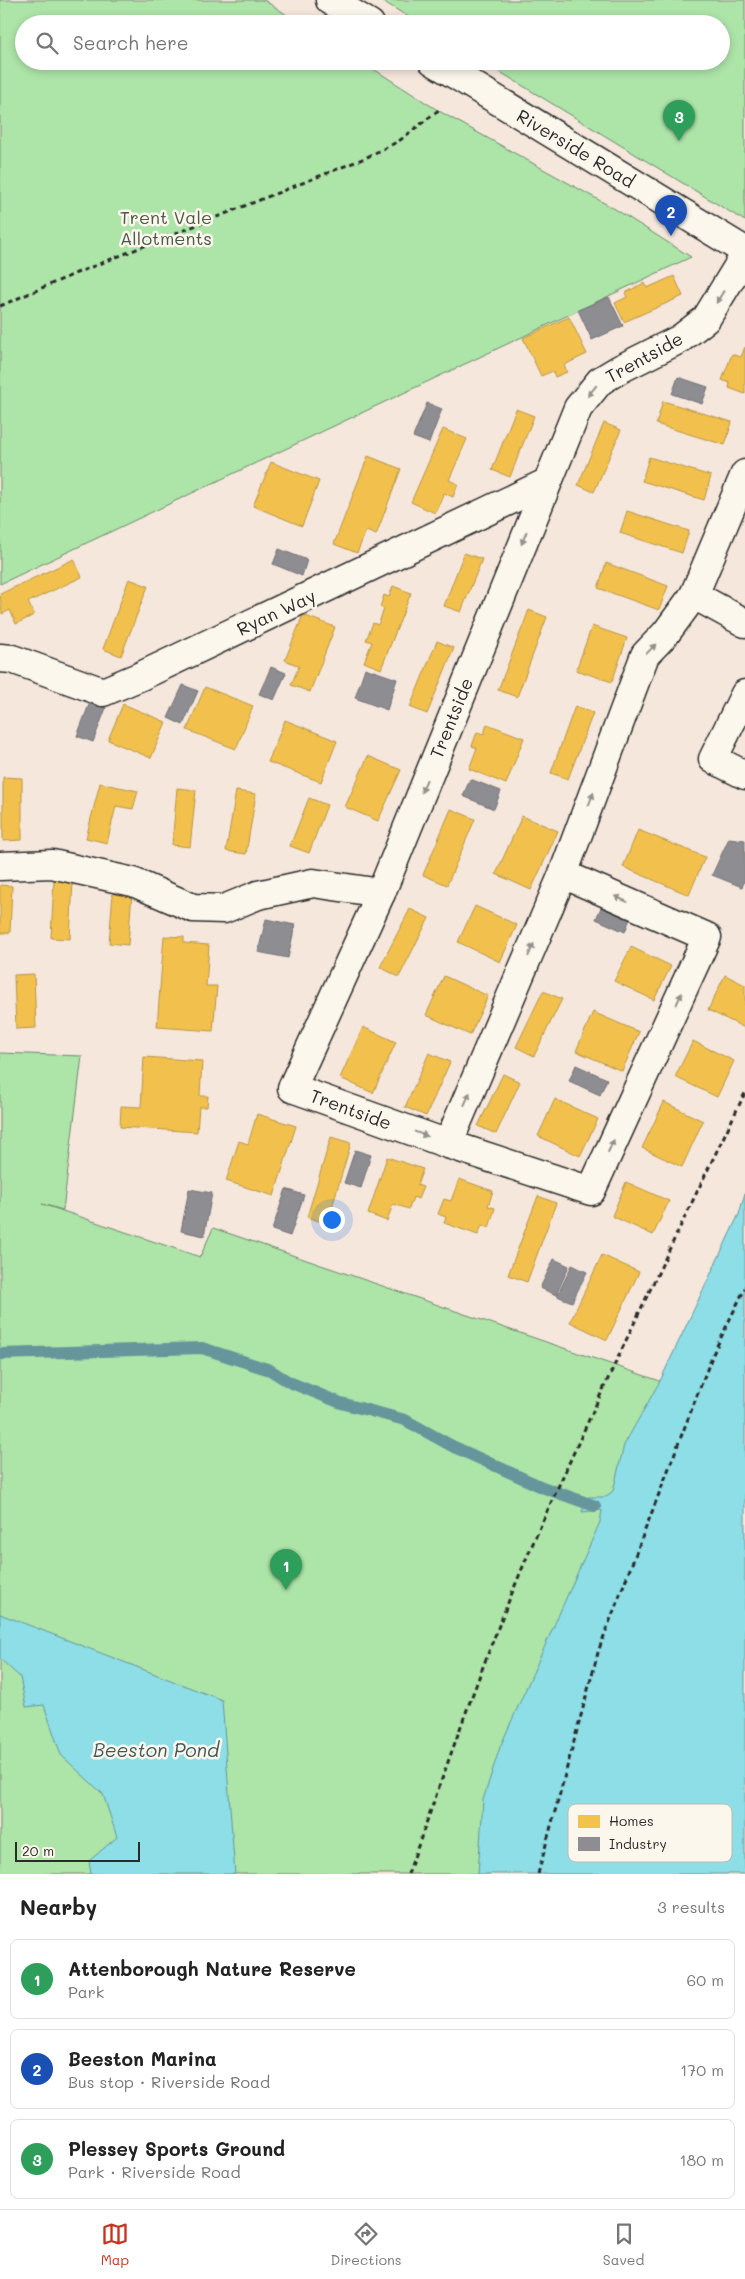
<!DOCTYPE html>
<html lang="en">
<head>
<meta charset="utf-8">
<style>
	body { margin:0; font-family:Mali,sans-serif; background:#f2f2f2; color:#222 }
	.scale { position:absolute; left:15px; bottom:12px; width:125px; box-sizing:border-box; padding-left:5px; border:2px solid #2b2b2b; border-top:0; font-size:14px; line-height:18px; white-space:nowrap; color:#2b2b2b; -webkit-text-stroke:4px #fbf7ec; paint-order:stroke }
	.you { position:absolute; left:331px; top:1219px; width:18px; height:18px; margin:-12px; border:4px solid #fff; border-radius:50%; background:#1a73e8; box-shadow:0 0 0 8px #1a73e833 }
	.badge { display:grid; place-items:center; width:32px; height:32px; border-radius:50%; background:#c8321e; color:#fff; font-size:16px; font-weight:700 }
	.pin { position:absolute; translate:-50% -41px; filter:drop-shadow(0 1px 2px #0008) }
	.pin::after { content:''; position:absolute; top:26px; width:18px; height:15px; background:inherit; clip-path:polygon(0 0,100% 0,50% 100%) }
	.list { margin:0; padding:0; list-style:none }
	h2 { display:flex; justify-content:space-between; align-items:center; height:65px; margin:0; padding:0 20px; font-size:21px }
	h2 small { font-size:16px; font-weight:400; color:#767676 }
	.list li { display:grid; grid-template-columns:32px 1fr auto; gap:15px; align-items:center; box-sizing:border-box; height:80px; margin:0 10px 10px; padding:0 10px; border:1px solid #e0e0e0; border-radius:8px }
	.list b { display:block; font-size:19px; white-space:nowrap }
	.list p { margin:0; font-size:16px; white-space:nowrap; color:#767676 }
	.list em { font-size:16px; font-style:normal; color:#767676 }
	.icon { flex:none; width:28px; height:28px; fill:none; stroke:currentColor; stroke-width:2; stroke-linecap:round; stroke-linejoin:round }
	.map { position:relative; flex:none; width:745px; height:1874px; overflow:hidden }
	.search { position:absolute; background:#fff; box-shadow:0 2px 8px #0003; left:15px; right:15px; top:15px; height:55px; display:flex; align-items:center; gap:12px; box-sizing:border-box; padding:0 18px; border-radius:28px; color:#767676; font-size:19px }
	.sheet { height:335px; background:#fff }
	nav { display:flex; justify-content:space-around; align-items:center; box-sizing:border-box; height:70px; border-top:1px solid #e0e0e0; background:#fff; font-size:14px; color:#767676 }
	nav a { display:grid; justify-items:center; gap:2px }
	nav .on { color:#c8321e }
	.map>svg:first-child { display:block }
	.green { fill:#ade4a8; stroke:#6c886a }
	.water { fill:#8ddee6; stroke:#66969b }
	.homes { fill:#f2c14e; stroke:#b69444 }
	.industry { fill:#8d8d92; stroke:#707073 }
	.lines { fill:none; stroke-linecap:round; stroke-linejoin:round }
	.stream { stroke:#66969b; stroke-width:12 }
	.minor-casing { stroke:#2b2b2b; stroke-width:31 }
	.path { stroke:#2b2b2b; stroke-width:3; stroke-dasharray:5 4; stroke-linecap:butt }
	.minor { stroke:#fbf7ec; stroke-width:28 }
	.oneway { fill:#93918c }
	.labels { text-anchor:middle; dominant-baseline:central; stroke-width:5; stroke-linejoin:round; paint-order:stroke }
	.street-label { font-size:18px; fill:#2b2b2b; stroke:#fbf7ec }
	.park-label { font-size:18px; fill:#4c594a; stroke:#fbf7ec }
	.water-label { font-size:19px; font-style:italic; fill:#44585a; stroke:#fbf7ec }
	.key { fill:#fbf7ec; stroke:#bdbab2; stroke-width:1 }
	.key-label { font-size:14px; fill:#2b2b2b }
</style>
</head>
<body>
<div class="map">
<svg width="745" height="1874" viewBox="0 0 745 1874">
	<rect width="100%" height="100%" fill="#f6e7dd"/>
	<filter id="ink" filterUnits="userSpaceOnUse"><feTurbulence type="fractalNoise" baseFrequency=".02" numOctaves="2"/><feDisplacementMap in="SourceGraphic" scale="10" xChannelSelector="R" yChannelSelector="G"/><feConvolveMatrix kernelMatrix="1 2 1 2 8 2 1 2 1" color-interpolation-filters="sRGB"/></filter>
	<g filter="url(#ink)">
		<g class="green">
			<polygon points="0,0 264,0 301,24 24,24 24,61 361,61 439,111 615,209 691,257 0,584"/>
			<polygon points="381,0 745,0 745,221 482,61 721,61 721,24 420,24"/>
			<polygon points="0,1053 82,1056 63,1210 42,1204 200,1257 213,1228 660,1381 490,1874 0,1874"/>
		</g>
		<g class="water">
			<polygon points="745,1193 745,1874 478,1874 483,1800 500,1747 600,1522 602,1510 582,1512 584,1507 578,1504 581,1497 587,1500 588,1497 605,1497 613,1491 624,1445 660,1381 739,1214"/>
			<polygon points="0,1614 222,1700 235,1874 91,1874 89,1861 117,1837 103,1794 61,1755 44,1705 26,1707 20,1677 0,1659"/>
		</g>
		<g class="homes">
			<polygon points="674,276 683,296 624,322 615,303 627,297 625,293 644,283 647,288"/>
			<polygon points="569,317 587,354 564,365 567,372 555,377 553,371 541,376 523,338"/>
			<polygon points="745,347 745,394 729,388 730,383 722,380 732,354 741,357"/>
			<polygon points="663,401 732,422 725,445 656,424"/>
			<polygon points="516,409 534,416 510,477 492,470"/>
			<polygon points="604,423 621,430 594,492 578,485"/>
			<polygon points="443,429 467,439 449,480 458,484 453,497 444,493 435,513 411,502"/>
			<polygon points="368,456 401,469 376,535 366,531 357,553 334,544"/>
			<polygon points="649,457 711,476 704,500 642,481"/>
			<polygon points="271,462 319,481 302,526 253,506"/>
			<polygon points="627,511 689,531 682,553 620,533"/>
			<polygon points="464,553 482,559 461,612 444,606"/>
			<polygon points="74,559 82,577 28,602 34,615 16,624 10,610 2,614 0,594"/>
			<polygon points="606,563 668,586 659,610 598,588"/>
			<polygon points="129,579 148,586 121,656 103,649"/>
			<polygon points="393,586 411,593 381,669 364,662 372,642 366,640 373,623 378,625 384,609 380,607 384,595 389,597"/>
			<polygon points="529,610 547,617 517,697 498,690"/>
			<polygon points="303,615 335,627 310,692 291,685 299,666 285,660"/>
			<polygon points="592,626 627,638 612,682 576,670"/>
			<polygon points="437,641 454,648 427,714 410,707"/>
			<polygon points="205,687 253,706 236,749 187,730"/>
			<polygon points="123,704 166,722 151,758 108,740"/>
			<polygon points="575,706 593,713 568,779 551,773"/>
			<polygon points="285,720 337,741 321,782 268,762"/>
			<polygon points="487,724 524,738 506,784 469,769 477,748 472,746 477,732 484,734"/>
			<polygon points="368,756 401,770 378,821 345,807"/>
			<polygon points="3,777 22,778 22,840 3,841"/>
			<polygon points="100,783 138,791 133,809 116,806 107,843 86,838"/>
			<polygon points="177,788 196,790 190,847 172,845"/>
			<polygon points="236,791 256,794 246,854 226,851"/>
			<polygon points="309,798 327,805 309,853 290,846"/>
			<polygon points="451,809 475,819 447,885 423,875"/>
			<polygon points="522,816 558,831 531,890 496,874"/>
			<polygon points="638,830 705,857 689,895 623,867"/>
			<polygon points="54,880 73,881 70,939 51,938"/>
			<polygon points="0,885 12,886 10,933 0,933"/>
			<polygon points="113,892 132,893 128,945 109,943"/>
			<polygon points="475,906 517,925 500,962 458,942"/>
			<polygon points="410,909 429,918 399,977 380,967"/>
			<polygon points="164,936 184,937 184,943 209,945 206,986 217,986 213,1031 157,1027"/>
			<polygon points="631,947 671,966 654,1000 614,981"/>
			<polygon points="34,974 36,1028 16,1029 14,975"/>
			<polygon points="725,975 745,985 745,1028 708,1010"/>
			<polygon points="444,976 488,996 470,1035 426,1015"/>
			<polygon points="543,991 562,999 534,1056 516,1047"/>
			<polygon points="593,1012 639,1032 622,1071 576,1051"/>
			<polygon points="363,1027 396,1042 373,1093 340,1078"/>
			<polygon points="693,1041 734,1061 717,1097 675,1077"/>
			<polygon points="429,1053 450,1062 426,1116 405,1107"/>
			<polygon points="144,1057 202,1061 200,1096 208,1096 207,1107 199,1107 197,1132 120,1127 121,1106 141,1107"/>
			<polygon points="503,1074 520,1082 496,1134 478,1126"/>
			<polygon points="555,1099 598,1119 580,1156 538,1136"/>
			<polygon points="664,1102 703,1121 682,1167 642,1148"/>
			<polygon points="257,1114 296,1126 274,1196 226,1181 239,1141 248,1144"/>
			<polygon points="331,1137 351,1143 327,1224 307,1217"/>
			<polygon points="387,1157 423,1169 417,1185 423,1187 418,1199 413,1197 409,1209 393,1204 387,1221 368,1214"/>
			<polygon points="459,1179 493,1191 488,1206 495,1208 489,1228 482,1225 478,1235 444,1223 446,1217 438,1214 444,1199 451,1201"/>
			<polygon points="626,1182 669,1201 653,1235 612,1216"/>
			<polygon points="538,1196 556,1203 527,1282 508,1275"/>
			<polygon points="602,1255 639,1272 607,1340 570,1322"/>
		</g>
		<g class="industry">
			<polygon points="609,297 623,326 592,340 578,310"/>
			<polygon points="678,377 708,387 702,404 672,394"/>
			<polygon points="427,403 442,409 429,443 413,437"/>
			<polygon points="279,549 307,560 302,576 273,564"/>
			<polygon points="271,667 286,673 274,700 259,694"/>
			<polygon points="365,668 397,679 387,710 355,698"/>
			<polygon points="183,685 198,691 183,725 168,718"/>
			<polygon points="90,702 106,708 93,742 77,736"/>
			<polygon points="470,779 501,791 494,809 463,796"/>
			<polygon points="729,838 745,840 745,880 742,887 712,875"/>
			<polygon points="603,903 631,916 625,932 596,919"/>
			<polygon points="266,919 295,925 288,958 258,952"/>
			<polygon points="576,1065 607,1079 600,1095 569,1081"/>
			<polygon points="355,1150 371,1155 361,1188 344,1183"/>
			<polygon points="189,1189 212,1193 204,1236 181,1231"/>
			<polygon points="286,1189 304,1195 290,1236 272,1230"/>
			<polygon points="554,1259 569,1266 556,1295 540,1288"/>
			<polygon points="572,1265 587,1272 572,1302 557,1296"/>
		</g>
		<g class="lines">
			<polyline class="stream" points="0,1354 202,1348 270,1370 289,1382 341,1403 405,1420 452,1446 542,1487 595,1506"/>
			<defs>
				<g id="minor">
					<polyline points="330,0 370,24"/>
					<polyline points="433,61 745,251"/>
					<polyline points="694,595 745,623"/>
					<polyline points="0,658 12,659 103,692 141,676 546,483"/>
					<polyline points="745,694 713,759 745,775"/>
					<polyline points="0,866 52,864 133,882 193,908 224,909 258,895 313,883 381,893"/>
					<polyline points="563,874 707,937 591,1191 448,1144 292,1088 381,893 578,408 600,381 620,369 680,339 706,319 745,255"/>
					<polyline points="448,1144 563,874 645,655 666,633 694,595 745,474"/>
				</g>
			</defs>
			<use href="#minor" class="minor-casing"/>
			<g class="path">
				<polyline points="0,306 79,272 365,158 399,141 440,109"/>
				<path d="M408,1874C449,1760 488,1645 537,1534C603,1386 674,1239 745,1093"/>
				<polyline points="538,1874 599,1649 713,1354 745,1288"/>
			</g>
			<use href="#minor" class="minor"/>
		</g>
		<defs><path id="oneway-solid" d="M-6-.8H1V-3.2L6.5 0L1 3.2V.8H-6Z" transform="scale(1.25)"/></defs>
		<g class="oneway">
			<use href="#oneway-solid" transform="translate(720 297) rotate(121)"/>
			<use href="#oneway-solid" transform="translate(592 391) rotate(129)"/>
			<use href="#oneway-solid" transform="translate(524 538) rotate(112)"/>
			<use href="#oneway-solid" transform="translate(651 649) rotate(-46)"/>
			<use href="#oneway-solid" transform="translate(424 786) rotate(112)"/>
			<use href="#oneway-solid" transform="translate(591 799) rotate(-69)"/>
			<use href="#oneway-solid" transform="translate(621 899) rotate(-156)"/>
			<use href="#oneway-solid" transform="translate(531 950) rotate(-67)"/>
			<use href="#oneway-solid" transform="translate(679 999) rotate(-65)"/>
			<use href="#oneway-solid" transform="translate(467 1099) rotate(-67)"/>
			<use href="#oneway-solid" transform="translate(421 1134) rotate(20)"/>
			<use href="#oneway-solid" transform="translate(611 1146) rotate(-65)"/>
		</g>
	</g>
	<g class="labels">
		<g class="street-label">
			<text transform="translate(576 148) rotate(31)">Riverside Road</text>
			<text transform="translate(644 357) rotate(-29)">Trentside</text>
			<text transform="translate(276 612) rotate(-25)">Ryan Way</text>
			<text transform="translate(451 718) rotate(-68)">Trentside</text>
			<text transform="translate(351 1109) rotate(20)">Trentside</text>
		</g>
		<g class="park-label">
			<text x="166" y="217">Trent Vale<tspan x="166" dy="21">Allotments</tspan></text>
		</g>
		<g class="water-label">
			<text x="156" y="1749">Beeston Pond</text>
		</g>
	</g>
	<rect x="568" y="1804" width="164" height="58" rx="8" class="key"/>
	<rect x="578" y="1815" width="22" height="13" fill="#f2c14e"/>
	<rect x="578" y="1837" width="22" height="14" fill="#8d8d92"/>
	<g class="key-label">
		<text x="609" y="1826">Homes</text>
		<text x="609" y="1849">Industry</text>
	</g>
</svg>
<div class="scale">20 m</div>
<div class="you"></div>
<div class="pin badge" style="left:286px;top:1590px;background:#2e9e5b">1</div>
<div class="pin badge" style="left:671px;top:236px;background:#1a4fb4">2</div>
<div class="pin badge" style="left:679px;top:141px;background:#2e9e5b">3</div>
<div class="search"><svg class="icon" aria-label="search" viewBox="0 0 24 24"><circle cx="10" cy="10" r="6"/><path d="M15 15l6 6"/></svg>Search here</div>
</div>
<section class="sheet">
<h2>Nearby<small>3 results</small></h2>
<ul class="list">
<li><span class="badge" style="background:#2e9e5b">1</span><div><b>Attenborough Nature Reserve</b><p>Park</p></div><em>60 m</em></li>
<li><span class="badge" style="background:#1a4fb4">2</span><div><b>Beeston Marina</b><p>Bus stop · Riverside Road</p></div><em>170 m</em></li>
<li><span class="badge" style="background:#2e9e5b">3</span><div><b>Plessey Sports Ground</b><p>Park · Riverside Road</p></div><em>180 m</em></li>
</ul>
</section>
<nav>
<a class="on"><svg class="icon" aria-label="map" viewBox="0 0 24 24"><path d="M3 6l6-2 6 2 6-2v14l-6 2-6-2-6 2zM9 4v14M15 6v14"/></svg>Map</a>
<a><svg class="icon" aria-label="directions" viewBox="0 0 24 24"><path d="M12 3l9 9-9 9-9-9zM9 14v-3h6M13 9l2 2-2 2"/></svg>Directions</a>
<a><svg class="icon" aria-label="saved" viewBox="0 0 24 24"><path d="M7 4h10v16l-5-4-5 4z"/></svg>Saved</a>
</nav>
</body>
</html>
